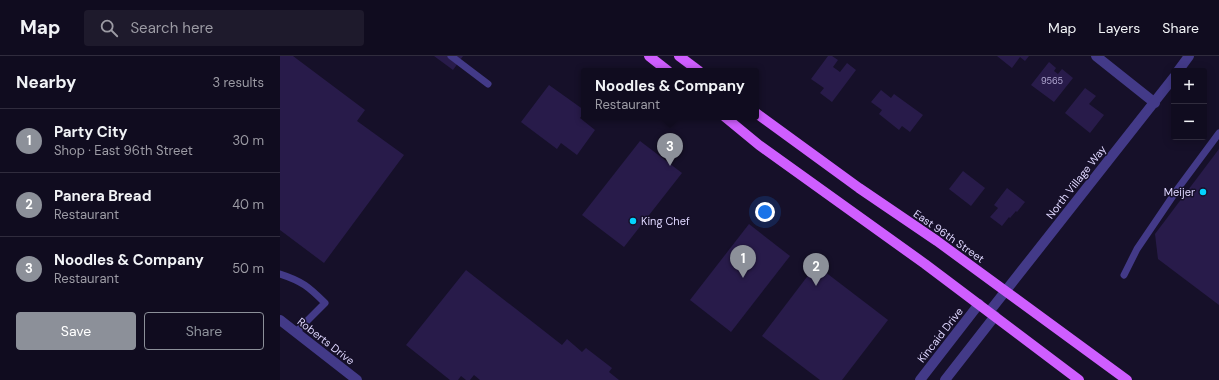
<!DOCTYPE html>
<html lang="en">
<head>
<meta charset="utf-8">
<style>
	body { margin:0; font-family:"DM Sans",sans-serif; background:#1e1a2c; color:#f1f3f6 }
	.controls { position:absolute; right:12px; top:12px; display:grid; overflow:hidden; border-radius:4px; box-shadow:0 2px 10px #0003 }
	.controls button { width:36px; height:36px; display:grid; place-items:center; padding:0; border:0; border-bottom:1px solid #302c3d; background:#100c1f; color:#f1f3f6; font:20px sans-serif }
	.you { position:absolute; left:485px; top:156px; width:14px; height:14px; margin:-10px; border:3px solid #fff; border-radius:50%; background:#1a73e8; box-shadow:0 0 0 6px #1a73e833 }
	.badge { display:grid; place-items:center; width:26px; height:26px; border-radius:50%; background:#8c9099; color:#fff; font-size:13px; font-weight:700 }
	.pin { position:absolute; translate:-50% -33px; filter:drop-shadow(0 1px 2px #0008) }
	.pin::after { content:''; position:absolute; top:21px; width:14px; height:12px; background:inherit; clip-path:polygon(0 0,100% 0,50% 100%) }
	.popup { position:absolute; left:301px; top:12px; width:178px; height:52px; box-sizing:border-box; display:grid; place-content:center; border-radius:4px; background:#100c1f; filter:drop-shadow(0 1px 3px #0005); font-size:13px; white-space:nowrap; color:#9c9ba4 }
	.popup b { font-size:15px; color:#f1f3f6 }
	.popup::after { content:''; position:absolute; left:50%; top:100%; margin-left:-8px; border:8px solid transparent; border-top-color:#100c1f }
	.list { margin:0; padding:0; list-style:none }
	h2 { display:flex; justify-content:space-between; align-items:center; height:52px; margin:0; padding:0 16px; font-size:17px }
	h2 small { font-size:13px; font-weight:400; color:#9c9ba4 }
	.list li { display:grid; grid-template-columns:26px 1fr auto; gap:12px; align-items:center; box-sizing:border-box; height:64px; padding:0 16px; border-top:1px solid #302c3d }
	.list b { display:block; font-size:15px; white-space:nowrap }
	.list p { margin:0; font-size:13px; white-space:nowrap; color:#9c9ba4 }
	.list em { font-size:13px; font-style:normal; color:#9c9ba4 }
	.actions { display:flex; gap:8px; padding:12px 16px }
	.actions a { flex:1; padding:9px 0; border:1px solid #8c9099; border-radius:4px; text-align:center; font-size:14px; color:#8c9099 }
	.actions .main { background:#8c9099; color:#fff }
	.icon { flex:none; width:22px; height:22px; fill:none; stroke:currentColor; stroke-width:2; stroke-linecap:round; stroke-linejoin:round }
	.map { position:relative; flex:none; width:939px; height:324px; overflow:hidden }
	header { display:flex; align-items:center; gap:24px; box-sizing:border-box; height:56px; padding:0 20px; background:#100c1f; border-bottom:1px solid #302c3d }
	header strong { font-size:19px }
	nav { display:flex; gap:22px; margin-inline-start:auto; font-size:14px }
	.search { width:280px; height:36px; background:#1e1a2c; display:flex; align-items:center; gap:10px; box-sizing:border-box; padding:0 14px; border-radius:4px; color:#9c9ba4; font-size:15px }
	main { display:flex }
	aside { flex:1; background:#100c1f }
	.map>svg:first-child { display:block }
	.building { fill:#281b4a }
	.lines { fill:none; stroke-linecap:round; stroke-linejoin:round }
	.service { stroke:#433a88; stroke-width:7 }
	.minor { stroke:#433a88; stroke-width:10 }
	.primary { stroke:#cf5eff; stroke-width:10 }
	.poi-dot { fill:#03d3ff; stroke:#161029; stroke-width:1.5 }
	.labels { text-anchor:middle; dominant-baseline:central; stroke-width:3; stroke-linejoin:round; paint-order:stroke }
	.number-label { font-size:9px; fill:#b1a8d2 }
	.street-label { font-size:11px; fill:#dfd7ff; stroke:#161029 }
	.poi-label { font-size:11px; fill:#dfd7ff; stroke:#161029; text-anchor:end }
</style>
</head>
<body>
<header>
<strong>Map</strong>
<div class="search"><svg class="icon" aria-label="search" viewBox="0 0 24 24"><circle cx="10" cy="10" r="6"/><path d="M15 15l6 6"/></svg>Search here</div>
<nav><a>Map</a><a>Layers</a><a>Share</a></nav>
</header>
<main>
<aside>
<h2>Nearby<small>3 results</small></h2>
<ul class="list">
<li><span class="badge">1</span><div><b>Party City</b><p>Shop · East 96th Street</p></div><em>30 m</em></li>
<li><span class="badge">2</span><div><b>Panera Bread</b><p>Restaurant</p></div><em>40 m</em></li>
<li><span class="badge">3</span><div><b>Noodles &amp; Company</b><p>Restaurant</p></div><em>50 m</em></li>
</ul>
<div class="actions"><a class="main">Save</a><a>Share</a></div>
</aside>
<div class="map">
<svg width="939" height="324" viewBox="0 0 939 324">
	<rect width="100%" height="100%" fill="#161029"/>
	<g class="building">
		<polygon points="0,0 13,0 85,54 77,65 124,99 44,207 0,174"/>
		<polygon points="154,0 183,0 173,14"/>
		<polygon points="548,0 552,0 558,4 553,11 560,16 567,7 576,14 552,46 540,37 544,32 531,23"/>
		<polygon points="717,0 749,0 745,5 740,1 732,12"/>
		<polygon points="769,6 776,12 774,15 778,18 782,13 793,22 774,46 751,29"/>
		<polygon points="269,29 304,54 304,57 300,62 315,74 297,99 281,87 277,93 241,66"/>
		<polygon points="805,32 816,40 809,48 824,59 810,77 785,57"/>
		<polygon points="601,34 611,42 614,38 643,59 630,76 622,70 619,74 599,58 602,54 591,46"/>
		<polygon points="360,85 402,117 344,191 302,159"/>
		<polygon points="939,93 939,249 878,203 875,178"/>
		<polygon points="683,115 705,132 691,150 669,133"/>
		<polygon points="727,132 745,146 737,156 736,155 730,162 729,161 722,170 710,161 718,152 714,149"/>
		<polygon points="469,168 510,200 451,276 410,244"/>
		<polygon points="536,209 608,264 562,324 540,324 482,280"/>
		<polygon points="186,214 282,289 287,283 302,296 306,292 332,312 329,316 339,324 200,324 194,319 190,324 186,324 181,320 178,324 170,324 126,289"/>
	</g>
	<g class="lines">
		<g class="service">
			<polyline points="171,0 208,28"/>
			<path d="M0,218C22,225 29,231 45,247L16,276"/>
			<polyline points="844,219 857,193 899,131 939,77"/>
		</g>
		<g class="minor">
			<polyline points="816,0 875,47"/>
			<polyline points="898,15 909,0"/>
			<polyline points="709,256 894,21"/>
			<polyline points="0,264 77,324"/>
			<polyline points="640,324 699,248"/>
			<polyline points="665,324 715,260"/>
		</g>
		<g class="primary">
			<polyline points="369,0 388,15"/>
			<polyline points="399,0 419,15"/>
			<polyline points="476,57 579,132 657,185 847,324"/>
			<polyline points="445,61 479,89 645,208 799,324"/>
		</g>
	</g>
	<g class="poi-dot">
		<circle cx="923" cy="136" r="4"/>
		<circle cx="353" cy="165" r="4"/>
	</g>
	<g class="labels">
		<g class="number-label">
			<text x="772" y="25">9565</text>
		</g>
		<g class="street-label">
			<text transform="translate(796 126) rotate(-52)">North Village Way</text>
			<text transform="translate(669 180) rotate(35)">East 96th Street</text>
			<text transform="translate(660 279) rotate(-52)">Kincaid Drive</text>
			<text transform="translate(46 285) rotate(38)">Roberts Drive</text>
		</g>
		<g class="poi-label">
			<text x="915" y="136">Meijer</text>
			<text x="361" y="165" text-anchor="start">King Chef</text>
		</g>
	</g>
</svg>
<div class="controls">
<button>+</button>
<button>−</button>
</div>
<div class="you"></div>
<div class="pin badge" style="left:463px;top:222px">1</div>
<div class="pin badge" style="left:536px;top:230px">2</div>
<div class="pin badge" style="left:390px;top:110px">3</div>
<div class="popup"><b>Noodles &amp; Company</b>Restaurant</div>
</div>
</main>
</body>
</html>
